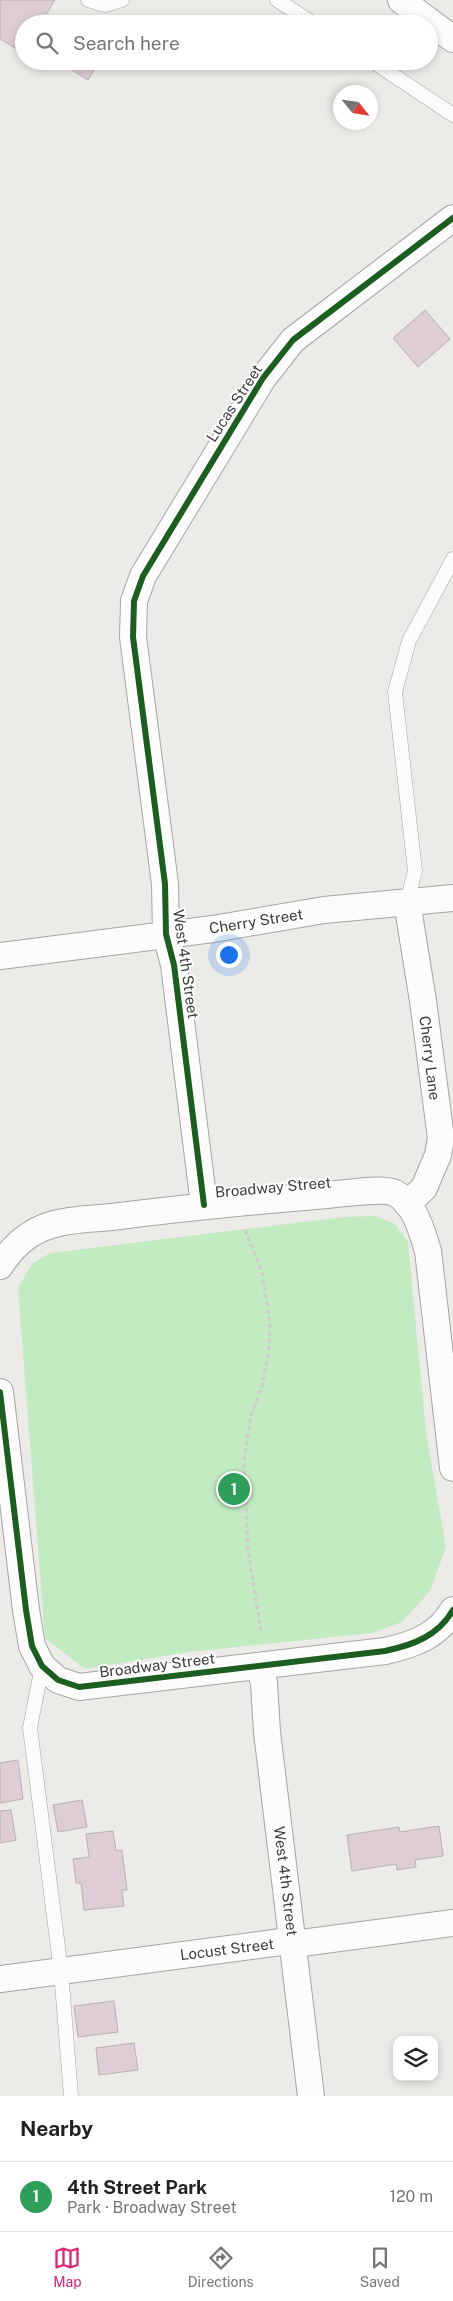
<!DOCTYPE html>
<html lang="en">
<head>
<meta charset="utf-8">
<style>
	body { margin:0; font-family:"Public Sans",sans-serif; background:#f6f6f6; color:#222 }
	.controls { position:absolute; right:15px; bottom:15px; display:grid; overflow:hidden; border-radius:10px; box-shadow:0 2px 8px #0003 }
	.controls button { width:45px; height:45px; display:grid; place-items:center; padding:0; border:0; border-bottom:1px solid #e0e0e0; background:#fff; color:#222; font:25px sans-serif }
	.compass { position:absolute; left:333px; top:85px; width:45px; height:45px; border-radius:50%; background:#fff; box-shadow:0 2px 8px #0003; rotate:120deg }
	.you { position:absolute; left:228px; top:954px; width:18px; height:18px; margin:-12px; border:4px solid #fff; border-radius:50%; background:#1a73e8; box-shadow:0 0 0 8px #1a73e833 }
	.badge { display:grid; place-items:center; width:32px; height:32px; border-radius:50%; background:#db2777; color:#fff; font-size:16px; font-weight:700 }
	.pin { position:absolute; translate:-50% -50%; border:2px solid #fff; box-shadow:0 1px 5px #0006 }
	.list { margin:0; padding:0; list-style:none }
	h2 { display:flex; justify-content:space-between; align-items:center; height:65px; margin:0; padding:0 20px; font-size:21px }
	h2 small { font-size:16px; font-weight:400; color:#767676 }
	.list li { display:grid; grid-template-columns:32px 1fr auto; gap:15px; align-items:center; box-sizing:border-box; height:70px; padding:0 20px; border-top:1px solid #e0e0e0 }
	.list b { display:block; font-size:19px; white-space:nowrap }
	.list p { margin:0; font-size:16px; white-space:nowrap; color:#767676 }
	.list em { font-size:16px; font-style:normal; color:#767676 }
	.icon { flex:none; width:28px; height:28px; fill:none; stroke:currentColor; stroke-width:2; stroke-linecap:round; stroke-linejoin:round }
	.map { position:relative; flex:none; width:453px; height:2096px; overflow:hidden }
	.search { position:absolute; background:#fff; box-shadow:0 2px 8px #0003; left:15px; right:15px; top:15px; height:55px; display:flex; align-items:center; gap:12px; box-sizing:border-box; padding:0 18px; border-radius:28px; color:#767676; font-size:19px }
	.sheet { height:135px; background:#fff }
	nav { display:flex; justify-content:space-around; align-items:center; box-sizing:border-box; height:70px; border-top:1px solid #e0e0e0; background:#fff; font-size:14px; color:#767676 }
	nav a { display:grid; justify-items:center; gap:2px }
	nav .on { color:#db2777 }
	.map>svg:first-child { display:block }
	.green { fill:#c2ebc1 }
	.building { fill:#dfcdd6; stroke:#b5b3b2 }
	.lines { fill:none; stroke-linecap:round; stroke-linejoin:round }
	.lane-casing { stroke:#a6a5a3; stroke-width:15 }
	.street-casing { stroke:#a6a5a3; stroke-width:28 }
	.path { stroke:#cccccb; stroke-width:3; stroke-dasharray:5 2.5; stroke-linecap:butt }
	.lane { stroke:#fcfcfc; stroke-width:14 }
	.street { stroke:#fcfcfc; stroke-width:26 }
	.cycleway-casing { stroke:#fff; stroke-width:9 }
	.cycleway { stroke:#1b5e20; stroke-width:6 }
	.labels { text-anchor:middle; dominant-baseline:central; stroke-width:4; stroke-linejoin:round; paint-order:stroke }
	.street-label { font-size:15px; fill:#3d3c39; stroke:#fff }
</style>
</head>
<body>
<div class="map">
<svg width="453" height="2096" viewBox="0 0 453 2096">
	<rect width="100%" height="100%" fill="#edebe8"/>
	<polygon class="green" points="375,1216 395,1224 408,1242 426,1432 446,1547 430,1591 402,1622 372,1633 189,1652 85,1669 45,1638 18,1288 32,1264 50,1253 345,1217"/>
	<g class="building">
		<polygon points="0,0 55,0 42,21 46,24 24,24 24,49 22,52 0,39"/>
		<polygon points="60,16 73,24 56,24"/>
		<polygon points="58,61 99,61 88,80"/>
		<polygon points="425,310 450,339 418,367 393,338"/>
		<polygon points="18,1760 23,1799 0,1803 0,1763"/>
		<polygon points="82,1800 87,1827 58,1832 53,1805"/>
		<polygon points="11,1810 16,1840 0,1843 0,1811"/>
		<polygon points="439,1826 443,1856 415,1860 416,1867 397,1870 396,1864 352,1871 347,1835 399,1827 400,1832"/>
		<polygon points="113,1831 116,1851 122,1850 127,1890 122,1890 124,1906 84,1910 81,1883 76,1883 73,1859 89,1857 86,1834"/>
		<polygon points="114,2001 118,2032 78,2037 74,2006"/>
		<polygon points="134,2043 138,2070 99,2075 96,2048"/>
	</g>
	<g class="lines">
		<defs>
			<g id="lane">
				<polyline points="88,0 105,5 122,0"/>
				<polyline points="277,0 314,24"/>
				<polyline points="372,61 453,115"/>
				<polyline points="407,902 415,871 395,692 409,641 453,559"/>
				<polyline points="42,1666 30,1728 61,1971 71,2096"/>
			</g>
			<g id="street">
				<polyline points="401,0 453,39"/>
				<polyline points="0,956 213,929 324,910 453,898"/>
				<polyline points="407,1204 424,1188 438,1155 441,1138 423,1001 407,902"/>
				<polyline points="204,1205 174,965 166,934 165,884 133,637 134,601 143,576 263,378 293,340 453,218"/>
				<path d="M0,1266C13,1246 28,1232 51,1225C70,1219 93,1219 112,1217C183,1208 255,1201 327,1195C343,1194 381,1187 395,1193C415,1203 422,1232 428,1251L453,1468"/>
				<path d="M0,1392L26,1610L32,1646L42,1666L58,1680L79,1687L385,1651C413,1645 438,1636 453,1610"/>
				<polyline points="259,1666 264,1683 267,1732 311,2096"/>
				<polyline points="0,1979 281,1942 294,1944 453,1923"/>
			</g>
		</defs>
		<use href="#lane" class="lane-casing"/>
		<use href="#street" class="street-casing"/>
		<polyline class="path" points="245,1230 262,1272 270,1324 269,1349 262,1386 251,1415 244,1462 248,1549 261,1631"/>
		<use href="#lane" class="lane"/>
		<use href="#street" class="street"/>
		<defs>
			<g id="cycleway">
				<polyline points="204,1205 174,965 166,934 165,884 133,637 134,601 143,576 263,378 293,340 453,218"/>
				<path d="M0,1392L26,1610L32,1646L42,1666L58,1680L79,1687L385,1651C413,1645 438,1636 453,1610"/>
			</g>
		</defs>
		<use href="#cycleway" class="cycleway-casing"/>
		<use href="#cycleway" class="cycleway"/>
	</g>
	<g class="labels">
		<g class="street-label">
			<text transform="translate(234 403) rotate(-57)">Lucas Street</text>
			<text transform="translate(256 921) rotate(-9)">Cherry Street</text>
			<text transform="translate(186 964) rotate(82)">West 4th Street</text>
			<text transform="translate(430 1058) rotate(83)">Cherry Lane</text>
			<text transform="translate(273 1187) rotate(-5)">Broadway Street</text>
			<text transform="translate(157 1665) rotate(-7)">Broadway Street</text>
			<text transform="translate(286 1881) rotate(83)">West 4th Street</text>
			<text transform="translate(227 1949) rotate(-7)">Locust Street</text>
		</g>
	</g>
</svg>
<div class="controls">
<button><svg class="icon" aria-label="layers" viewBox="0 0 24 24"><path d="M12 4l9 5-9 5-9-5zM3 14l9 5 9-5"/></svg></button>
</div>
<svg class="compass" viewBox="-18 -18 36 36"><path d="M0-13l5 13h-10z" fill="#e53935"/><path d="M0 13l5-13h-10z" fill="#767676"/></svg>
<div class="you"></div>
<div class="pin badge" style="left:234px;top:1489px;background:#2e9e5b">1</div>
<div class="search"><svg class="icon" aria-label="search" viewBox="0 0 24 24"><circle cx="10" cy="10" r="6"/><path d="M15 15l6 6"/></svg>Search here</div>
</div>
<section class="sheet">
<h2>Nearby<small></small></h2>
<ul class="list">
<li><span class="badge" style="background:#2e9e5b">1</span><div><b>4th Street Park</b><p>Park · Broadway Street</p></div><em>120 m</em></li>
</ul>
</section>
<nav>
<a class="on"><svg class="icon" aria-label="map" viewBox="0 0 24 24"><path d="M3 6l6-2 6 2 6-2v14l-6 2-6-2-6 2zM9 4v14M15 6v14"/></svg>Map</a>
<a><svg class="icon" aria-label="directions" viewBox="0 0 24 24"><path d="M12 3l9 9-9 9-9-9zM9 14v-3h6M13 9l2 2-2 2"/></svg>Directions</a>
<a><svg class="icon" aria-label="saved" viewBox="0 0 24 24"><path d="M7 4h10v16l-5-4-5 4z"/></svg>Saved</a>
</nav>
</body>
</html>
